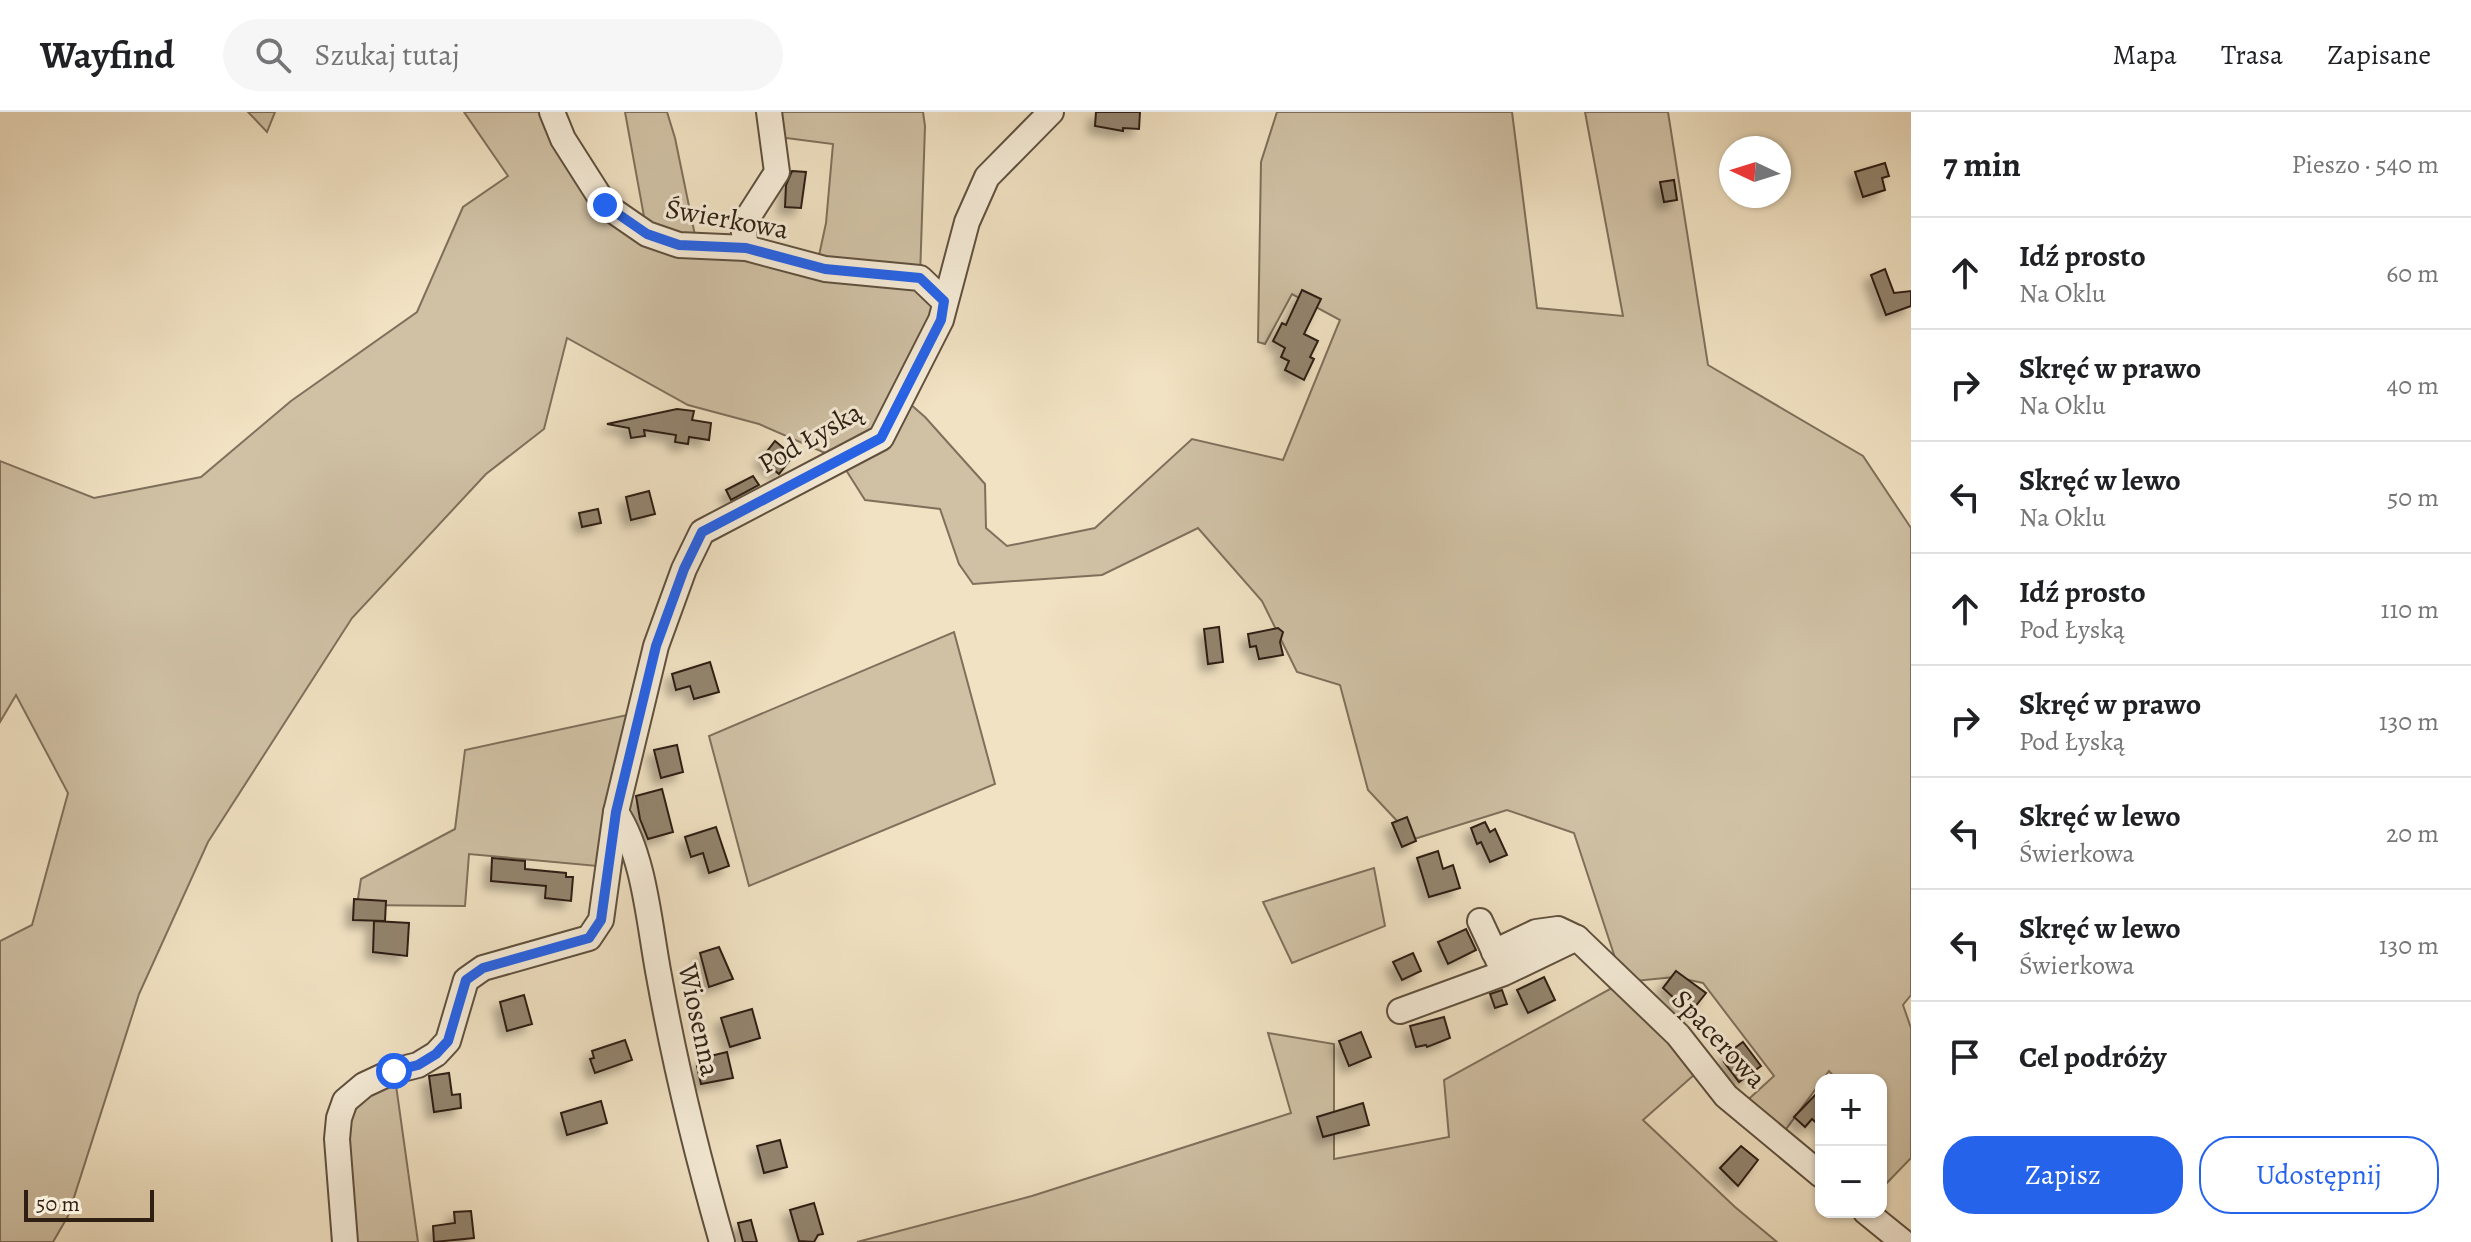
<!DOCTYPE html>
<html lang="pl">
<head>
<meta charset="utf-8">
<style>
	body { margin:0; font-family:Alegreya,serif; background:#f6f6f6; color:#202124 }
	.controls { position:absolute; right:24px; bottom:24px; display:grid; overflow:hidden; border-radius:16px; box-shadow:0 2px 6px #0004 }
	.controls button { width:72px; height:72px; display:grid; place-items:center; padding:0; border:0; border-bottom:2px solid #e0e0e0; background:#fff; color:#202124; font:40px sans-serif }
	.compass { position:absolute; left:1719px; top:24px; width:72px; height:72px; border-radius:50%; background:#fff; box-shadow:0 2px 6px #0004; rotate:274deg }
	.scale { position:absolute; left:24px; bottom:20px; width:130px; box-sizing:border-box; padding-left:8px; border:4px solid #2e1f12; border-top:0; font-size:22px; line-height:28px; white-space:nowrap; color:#2e1f12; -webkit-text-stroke:6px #f6ecd8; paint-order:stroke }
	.stop { position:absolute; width:24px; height:24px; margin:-18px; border:6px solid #2563eb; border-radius:50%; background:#fff }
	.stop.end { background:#2563eb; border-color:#fff; box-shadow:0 2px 8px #0008 }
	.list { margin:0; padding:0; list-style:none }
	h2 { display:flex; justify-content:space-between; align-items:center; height:104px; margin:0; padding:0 32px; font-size:34px }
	h2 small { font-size:26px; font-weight:400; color:#757577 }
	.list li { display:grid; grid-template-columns:52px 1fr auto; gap:24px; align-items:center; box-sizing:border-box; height:112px; padding:0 32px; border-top:2px solid #e0e0e0 }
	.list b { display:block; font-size:30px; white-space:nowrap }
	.list p { margin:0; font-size:26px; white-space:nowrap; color:#757577 }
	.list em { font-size:26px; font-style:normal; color:#757577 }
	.actions { display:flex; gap:16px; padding:24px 32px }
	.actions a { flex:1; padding:18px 0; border:2px solid #2563eb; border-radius:32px; text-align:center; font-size:28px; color:#2563eb }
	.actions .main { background:#2563eb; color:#fff }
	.icon { flex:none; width:44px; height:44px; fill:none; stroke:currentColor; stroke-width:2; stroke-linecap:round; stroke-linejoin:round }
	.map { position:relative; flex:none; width:1911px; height:1130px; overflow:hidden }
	header { display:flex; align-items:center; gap:48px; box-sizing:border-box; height:112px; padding:0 40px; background:#fff; border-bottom:2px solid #e0e0e0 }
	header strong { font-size:38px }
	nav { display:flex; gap:44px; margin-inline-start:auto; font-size:28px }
	.search { width:560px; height:72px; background:#f6f6f6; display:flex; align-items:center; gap:20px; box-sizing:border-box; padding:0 28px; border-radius:44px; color:#757577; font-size:30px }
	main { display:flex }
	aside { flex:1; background:#fff }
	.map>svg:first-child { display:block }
	.green { fill:#d0c1a5; stroke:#7f705c; stroke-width:2 }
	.building { fill:#93846e; stroke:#2e1f12; stroke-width:2; filter:url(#shadow) }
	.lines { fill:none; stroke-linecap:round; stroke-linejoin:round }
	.minor-casing { stroke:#5f503e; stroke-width:28 }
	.minor { stroke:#f6ecd8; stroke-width:24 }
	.route { stroke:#2563eb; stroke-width:10 }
	.labels { text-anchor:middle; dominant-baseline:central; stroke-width:6; stroke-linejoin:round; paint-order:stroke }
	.street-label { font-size:28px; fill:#2e1f12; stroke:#f6ecd8 }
</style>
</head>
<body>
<header>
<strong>Wayfind</strong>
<div class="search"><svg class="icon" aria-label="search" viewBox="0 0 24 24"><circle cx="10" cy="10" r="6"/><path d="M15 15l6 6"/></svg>Szukaj tutaj</div>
<nav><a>Mapa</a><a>Trasa</a><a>Zapisane</a></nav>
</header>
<main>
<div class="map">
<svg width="1911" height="1130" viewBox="0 0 1911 1130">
	<defs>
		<filter id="shadow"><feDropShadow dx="-7" dy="7" stdDeviation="4" flood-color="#0004"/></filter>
	</defs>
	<rect width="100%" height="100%" fill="#f1e2c3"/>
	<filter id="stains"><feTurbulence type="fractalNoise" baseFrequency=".0025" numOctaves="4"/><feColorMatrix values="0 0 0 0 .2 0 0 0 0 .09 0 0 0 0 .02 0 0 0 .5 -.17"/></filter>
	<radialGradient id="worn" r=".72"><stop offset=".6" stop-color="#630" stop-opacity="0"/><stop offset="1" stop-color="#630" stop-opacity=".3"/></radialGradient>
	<g class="green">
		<polygon points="248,0 275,0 267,20"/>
		<polygon points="464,0 552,0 605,93 647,121 625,0 667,0 675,26 697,133 818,148 826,111 833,32 779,25 773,0 923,0 925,14 920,165 944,189 902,285 925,305 985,372 986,416 1007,434 1095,416 1192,327 1283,348 1340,208 1292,182 1265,232 1258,230 1261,50 1277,0 1512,0 1537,196 1623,204 1585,0 1668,0 1708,253 1863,344 1911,416 1911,883 1903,893 1911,916 1911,1046 1881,1077 1881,968 1837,968 1829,959 1778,1028 1739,996 1774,964 1703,871 1675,865 1624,870 1703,955 1643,1008 1735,1095 1777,1130 857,1130 1032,1084 1291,1001 1268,921 1334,932 1334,1047 1449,1025 1444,968 1623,870 1574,721 1507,698 1414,727 1368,678 1340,573 1297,560 1262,489 1198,416 1102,463 973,472 959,452 940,397 865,388 839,347 759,312 688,293 567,226 544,317 486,362 352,506 208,730 139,882 68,1104 53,1130 0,1130 0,829 32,813 68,681 16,583 0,610 0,349 94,386 201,365 291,289 417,200 463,95 508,64"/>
		<polygon points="954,520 995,672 749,774 709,624"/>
		<polygon points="641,600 608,755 469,742 465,794 357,793 361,767 455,717 465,638"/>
		<polygon points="1374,756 1385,814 1292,851 1263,790"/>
		<polygon points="394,959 418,1130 345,1130 339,1006"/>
	</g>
	<g class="building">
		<polygon points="1096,0 1140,0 1139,17 1123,16 1123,19 1095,14"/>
		<polygon points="1885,51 1889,64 1882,66 1885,78 1863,85 1855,60"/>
		<polygon points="792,59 806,60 801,96 785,95 786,73"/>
		<polygon points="1674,68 1677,88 1664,90 1660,70"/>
		<polygon points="1885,157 1894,181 1911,179 1911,194 1886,203 1871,163"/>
		<polygon points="1302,178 1321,187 1304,222 1318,229 1310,245 1314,247 1304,268 1285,258 1289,249 1281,245 1285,236 1273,229 1282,211 1286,213"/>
		<polygon points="677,297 694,299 692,308 711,311 709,328 689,325 688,332 675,330 676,323 644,318 645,324 631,326 629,316 607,312"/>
		<polygon points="775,329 793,344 779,362 761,347"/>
		<polygon points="753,364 759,373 731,388 726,378"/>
		<polygon points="649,379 655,402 631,408 626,385"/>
		<polygon points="598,397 601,411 582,415 579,401"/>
		<polygon points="1219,515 1223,550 1208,552 1204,517"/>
		<polygon points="1278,516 1283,520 1280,530 1283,543 1259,547 1256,534 1250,535 1248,522"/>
		<polygon points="710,550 719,580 694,587 690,574 676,578 672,562"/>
		<polygon points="677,633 683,660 661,666 654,638"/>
		<polygon points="662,677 673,720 648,727 640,707 636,684"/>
		<polygon points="1407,705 1416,729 1402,735 1392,711"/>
		<polygon points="1485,710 1490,720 1495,717 1507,743 1490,750 1481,730 1477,732 1471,716"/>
		<polygon points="716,715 729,754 709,761 703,741 691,745 685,725"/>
		<polygon points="1438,739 1443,757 1453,753 1460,776 1429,785 1417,746"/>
		<polygon points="492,746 525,749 525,757 566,761 566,765 573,765 571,789 545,786 546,774 491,769"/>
		<polygon points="354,787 386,789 385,809 353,808"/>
		<polygon points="374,809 409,811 407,844 373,840"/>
		<polygon points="1466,817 1476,838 1448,852 1438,830"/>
		<polygon points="719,835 733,867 709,875 700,841"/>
		<polygon points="1413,841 1421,859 1402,868 1393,850"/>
		<polygon points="1676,859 1706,881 1690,901 1663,876"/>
		<polygon points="1544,865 1555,888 1528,901 1517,878"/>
		<polygon points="1502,878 1507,892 1495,896 1490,882"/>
		<polygon points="524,883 532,912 507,919 500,890"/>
		<polygon points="752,897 760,926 730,935 721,906"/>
		<polygon points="1444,905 1450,926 1427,935 1426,933 1416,935 1410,914"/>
		<polygon points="1361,920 1371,945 1349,954 1339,929"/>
		<polygon points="625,928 632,948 595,961 590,947 594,946 592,939"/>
		<polygon points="1743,930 1761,954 1739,970 1724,950 1731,945 1728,941"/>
		<polygon points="727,940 733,966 701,972 697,954 703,953 702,946"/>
		<polygon points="449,961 452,983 460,982 461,996 434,1000 429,964"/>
		<polygon points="1821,977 1821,1015 1812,1007 1805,1015 1794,1005"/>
		<polygon points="601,989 607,1011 567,1023 561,1001"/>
		<polygon points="1363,991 1369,1013 1323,1025 1317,1005"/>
		<polygon points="780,1028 787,1055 764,1061 757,1034"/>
		<polygon points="1741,1034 1758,1048 1738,1074 1720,1056"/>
		<polygon points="814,1091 823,1122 818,1123 814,1130 799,1129 790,1098"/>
		<polygon points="471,1099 474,1126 434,1130 433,1114 455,1111 454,1100"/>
		<polygon points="751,1108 757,1130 743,1130 738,1111"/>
	</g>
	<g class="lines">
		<defs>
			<g id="minor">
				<polyline points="552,0 563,27 605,93 647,122 679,133 746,136 825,157 920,166 944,189"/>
				<polyline points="746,136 743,113 777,60 769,0"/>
				<path d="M616,700C645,745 649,812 659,864C675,953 697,1043 722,1130"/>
				<polyline points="1480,809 1500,852"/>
				<polyline points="1494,840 1536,820 1558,817 1577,826"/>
				<polyline points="1400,899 1504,861 1577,826 1678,923 1726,984 1821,1063"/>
				<polyline points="1866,1100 1903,1130"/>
				<polyline points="345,1130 337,1027 339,1006 345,989 364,973 394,959 418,953 436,942 448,929 466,868 483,856 589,826 601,808 616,700 656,534 684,457 702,420 881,326 941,208 967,110 987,65 1051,0"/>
			</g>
		</defs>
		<use href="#minor" class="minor-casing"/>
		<use href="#minor" class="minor"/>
	</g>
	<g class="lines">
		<polyline class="route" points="394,959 418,953 436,942 448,929 466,868 483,856 589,826 601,808 616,700 656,534 684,457 702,420 881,326 941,208 944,189 920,166 825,157 746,136 679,133 647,122 605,93"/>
	</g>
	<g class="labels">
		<g class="street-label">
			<text transform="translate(727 107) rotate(10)">Świerkowa</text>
			<text transform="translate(810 326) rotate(-30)">Pod Łyską</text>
			<text transform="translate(699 908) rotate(78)">Wiosenna</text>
			<text transform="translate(1719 927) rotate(47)">Spacerowa</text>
		</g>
	</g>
	<rect width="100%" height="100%" filter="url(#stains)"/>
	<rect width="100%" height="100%" fill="url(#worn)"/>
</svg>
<div class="controls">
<button>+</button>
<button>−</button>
</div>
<svg class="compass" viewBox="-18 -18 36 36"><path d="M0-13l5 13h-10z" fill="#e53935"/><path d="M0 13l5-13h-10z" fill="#757577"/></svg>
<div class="scale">50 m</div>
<div class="stop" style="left:394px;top:959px"></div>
<div class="stop end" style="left:605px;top:93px"></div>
</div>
<aside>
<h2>7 min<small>Pieszo · 540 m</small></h2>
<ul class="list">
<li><svg class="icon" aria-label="ahead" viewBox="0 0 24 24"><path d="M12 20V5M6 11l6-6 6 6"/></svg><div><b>Idź prosto</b><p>Na Oklu</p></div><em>60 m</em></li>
<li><svg class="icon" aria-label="right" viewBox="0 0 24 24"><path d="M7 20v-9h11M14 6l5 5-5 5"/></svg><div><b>Skręć w prawo</b><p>Na Oklu</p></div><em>40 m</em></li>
<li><svg class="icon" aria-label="left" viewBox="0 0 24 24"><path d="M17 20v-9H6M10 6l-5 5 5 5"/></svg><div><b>Skręć w lewo</b><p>Na Oklu</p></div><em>50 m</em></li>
<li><svg class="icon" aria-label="ahead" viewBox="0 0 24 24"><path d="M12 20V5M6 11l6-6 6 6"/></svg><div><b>Idź prosto</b><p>Pod Łyską</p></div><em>110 m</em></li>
<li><svg class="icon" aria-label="right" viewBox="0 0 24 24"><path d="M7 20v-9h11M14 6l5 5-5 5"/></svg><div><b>Skręć w prawo</b><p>Pod Łyską</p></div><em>130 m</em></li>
<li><svg class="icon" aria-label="left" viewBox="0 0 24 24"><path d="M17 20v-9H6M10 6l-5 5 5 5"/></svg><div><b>Skręć w lewo</b><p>Świerkowa</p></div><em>20 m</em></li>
<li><svg class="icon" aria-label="left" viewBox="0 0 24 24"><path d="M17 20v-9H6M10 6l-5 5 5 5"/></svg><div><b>Skręć w lewo</b><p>Świerkowa</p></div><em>130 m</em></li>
<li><svg class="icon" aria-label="arrive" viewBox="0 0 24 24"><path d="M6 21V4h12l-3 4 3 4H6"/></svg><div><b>Cel podróży</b></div></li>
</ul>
<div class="actions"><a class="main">Zapisz</a><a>Udostępnij</a></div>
</aside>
</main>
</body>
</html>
